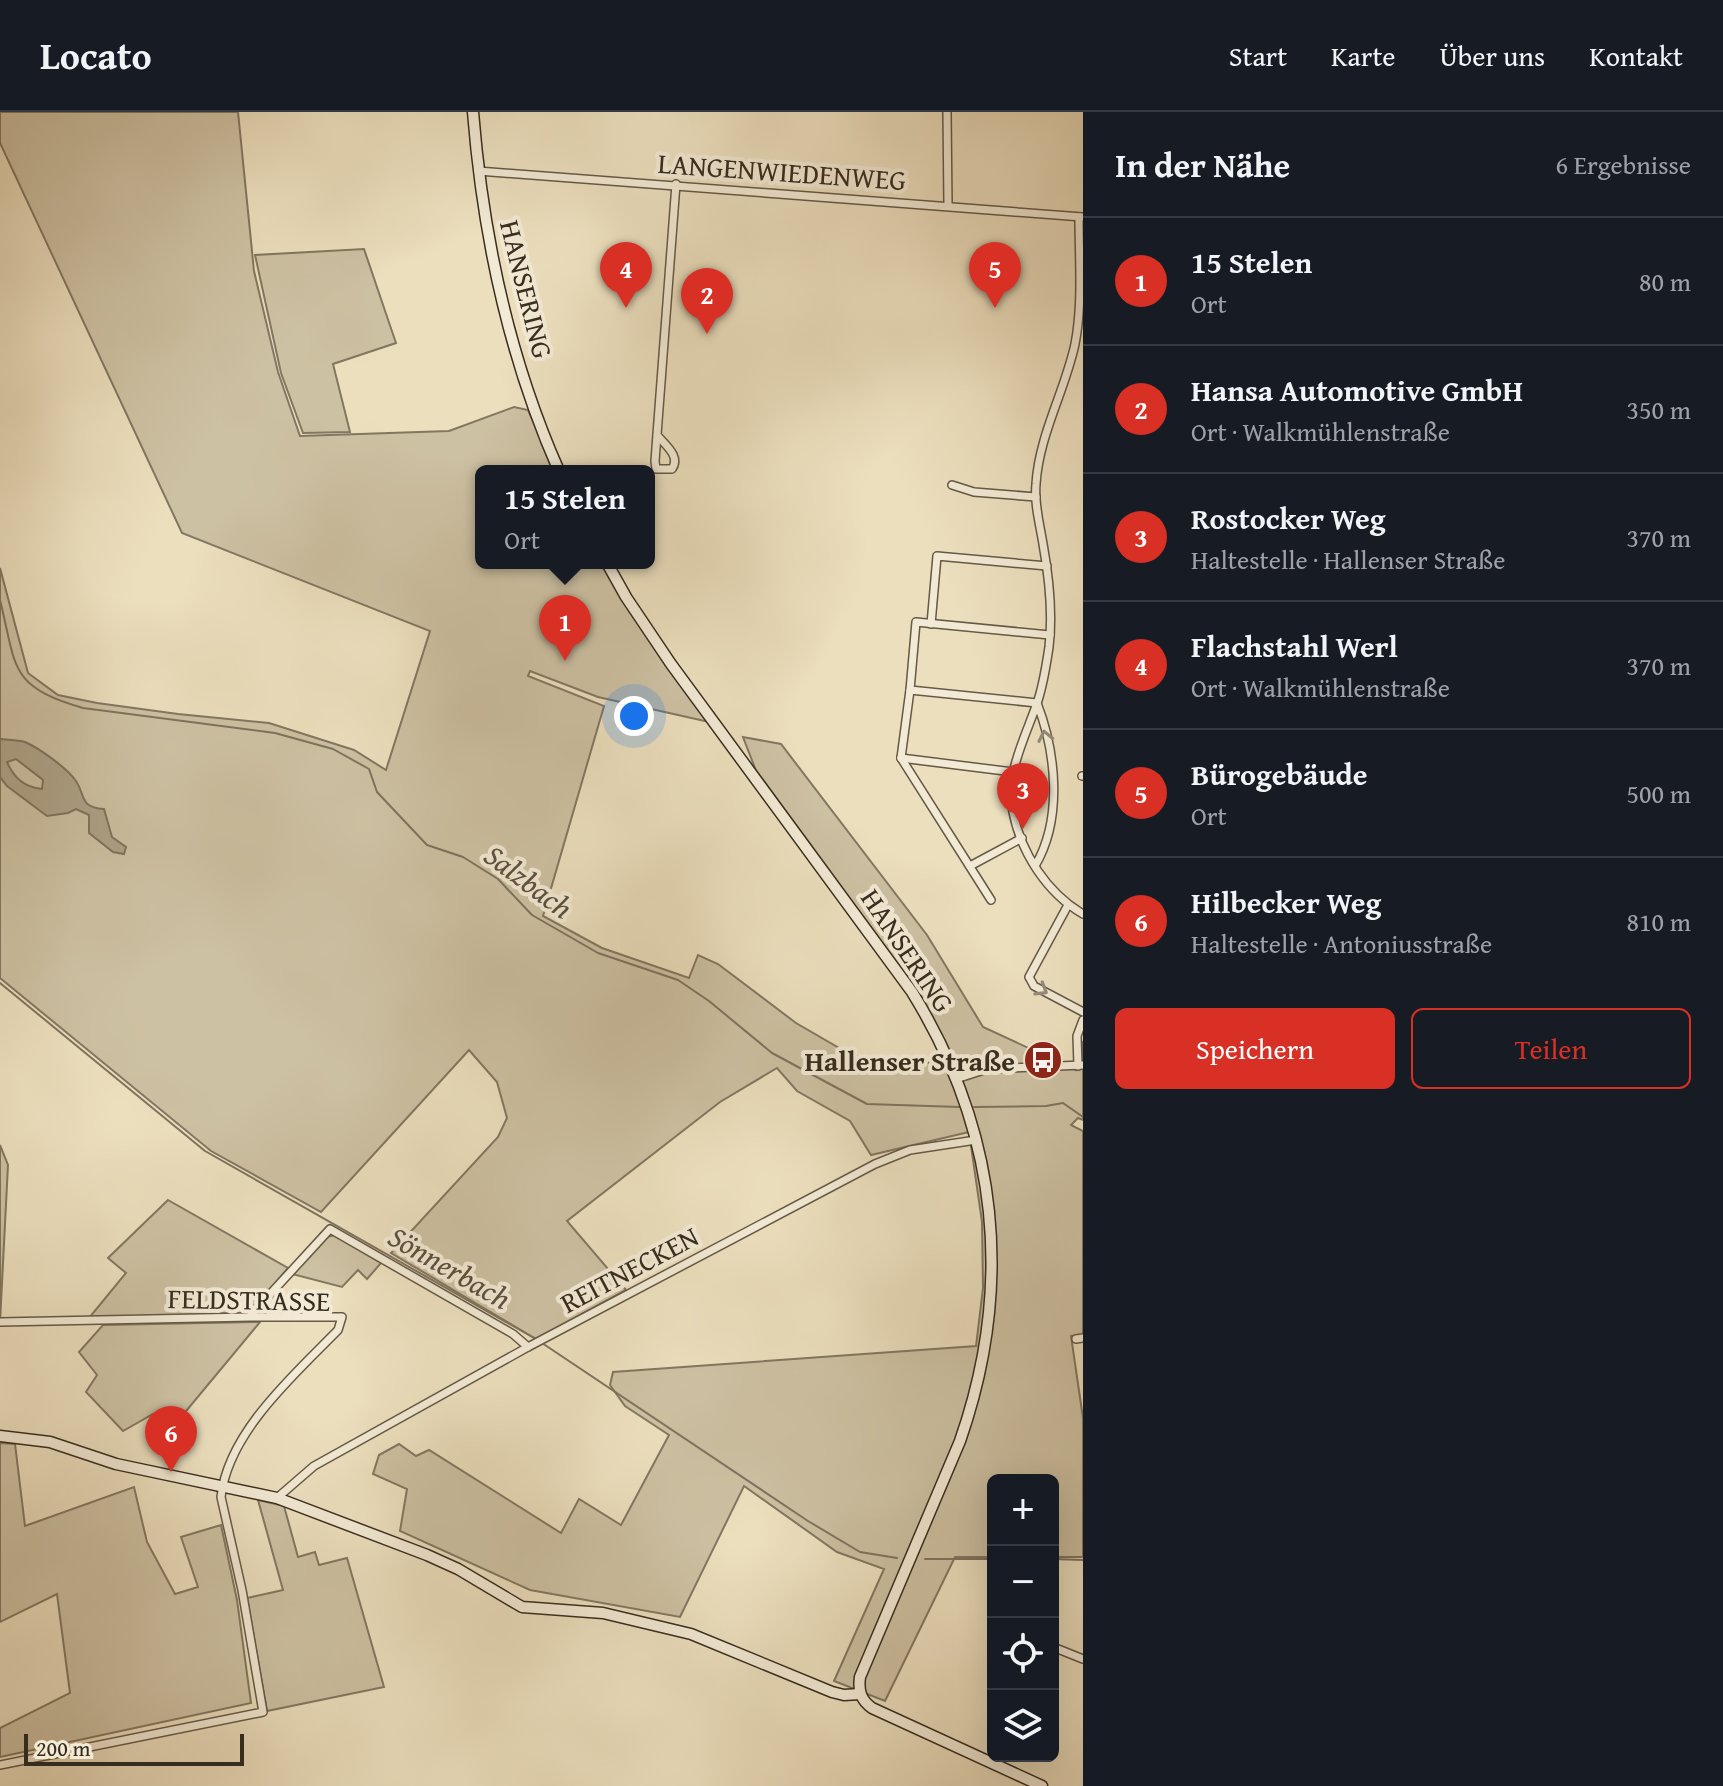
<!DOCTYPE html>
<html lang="de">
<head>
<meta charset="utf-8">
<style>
	body { margin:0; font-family:"Gentium Book Plus",serif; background:#20242c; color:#f1f3f6 }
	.controls { position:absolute; right:24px; bottom:24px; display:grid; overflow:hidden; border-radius:12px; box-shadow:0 8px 32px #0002 }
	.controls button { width:72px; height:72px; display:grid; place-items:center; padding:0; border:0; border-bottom:2px solid #363941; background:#171b24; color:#f1f3f6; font:40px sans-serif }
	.scale { position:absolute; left:24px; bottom:20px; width:220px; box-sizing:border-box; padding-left:8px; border:4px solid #372d1f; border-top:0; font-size:22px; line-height:28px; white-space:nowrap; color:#372d1f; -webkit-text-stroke:6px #f3ead5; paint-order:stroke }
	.you { position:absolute; left:634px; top:604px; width:28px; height:28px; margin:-20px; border:6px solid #fff; border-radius:50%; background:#1a73e8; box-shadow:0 0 0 12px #1a73e833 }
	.badge { display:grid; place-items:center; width:52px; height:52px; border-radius:50%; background:#d93025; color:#fff; font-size:26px; font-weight:700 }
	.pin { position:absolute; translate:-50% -66px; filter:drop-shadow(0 2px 4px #0008) }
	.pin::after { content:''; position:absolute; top:42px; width:28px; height:24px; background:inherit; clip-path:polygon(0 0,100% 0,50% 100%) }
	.popup { position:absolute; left:475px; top:353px; width:180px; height:104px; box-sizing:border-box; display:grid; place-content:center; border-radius:12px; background:#171b24; filter:drop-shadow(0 2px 6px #0005); font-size:26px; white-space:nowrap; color:#9ea1a6 }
	.popup b { font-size:30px; color:#f1f3f6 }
	.popup::after { content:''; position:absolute; left:50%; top:100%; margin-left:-16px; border:16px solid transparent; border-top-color:#171b24 }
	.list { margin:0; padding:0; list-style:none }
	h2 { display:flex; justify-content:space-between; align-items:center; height:104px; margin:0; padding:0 32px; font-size:34px }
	h2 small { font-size:26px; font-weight:400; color:#9ea1a6 }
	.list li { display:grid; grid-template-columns:52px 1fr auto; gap:24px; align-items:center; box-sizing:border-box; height:128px; padding:0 32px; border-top:2px solid #363941 }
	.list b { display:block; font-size:30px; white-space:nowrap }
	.list p { margin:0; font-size:26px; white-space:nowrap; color:#9ea1a6 }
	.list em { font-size:26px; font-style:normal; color:#9ea1a6 }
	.actions { display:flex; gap:16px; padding:24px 32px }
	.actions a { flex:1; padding:18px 0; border:2px solid #d93025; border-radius:12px; text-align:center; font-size:28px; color:#d93025 }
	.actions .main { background:#d93025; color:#fff }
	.icon { flex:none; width:44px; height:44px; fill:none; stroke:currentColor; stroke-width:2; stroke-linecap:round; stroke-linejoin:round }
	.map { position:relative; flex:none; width:1083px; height:1674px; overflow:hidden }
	header { display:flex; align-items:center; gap:48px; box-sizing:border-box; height:112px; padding:0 40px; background:#171b24; border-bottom:2px solid #363941 }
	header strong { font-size:38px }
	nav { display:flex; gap:44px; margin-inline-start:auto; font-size:28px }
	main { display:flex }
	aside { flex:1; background:#171b24 }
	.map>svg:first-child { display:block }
	.green { fill:#cdc1a3; stroke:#827761; stroke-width:2 }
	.water { fill:#aea288; stroke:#7e735e; stroke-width:2; fill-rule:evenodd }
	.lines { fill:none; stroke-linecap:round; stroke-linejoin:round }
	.stream { stroke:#7e735e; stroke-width:2 }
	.street-casing { stroke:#645a47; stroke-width:10 }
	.secondary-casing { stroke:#372d1f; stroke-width:13 }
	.street { stroke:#f3ead5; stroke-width:7 }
	.secondary { stroke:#f3ead5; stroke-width:10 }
	.oneway { stroke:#958c7a }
	.labels { text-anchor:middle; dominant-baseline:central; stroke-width:8; stroke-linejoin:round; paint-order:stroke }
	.street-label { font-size:28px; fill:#372d1f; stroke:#f3ead5 }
	.poi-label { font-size:28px; font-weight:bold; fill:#372d1f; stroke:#f3ead5; text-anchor:end }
	.water-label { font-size:30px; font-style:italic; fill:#5b503e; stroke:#f3ead5 }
</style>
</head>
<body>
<header>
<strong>Locato</strong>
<nav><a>Start</a><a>Karte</a><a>Über uns</a><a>Kontakt</a></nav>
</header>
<main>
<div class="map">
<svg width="1083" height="1674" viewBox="0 0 1083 1674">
	<rect width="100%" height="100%" fill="#ecdfbe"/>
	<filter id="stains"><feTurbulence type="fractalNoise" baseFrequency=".0025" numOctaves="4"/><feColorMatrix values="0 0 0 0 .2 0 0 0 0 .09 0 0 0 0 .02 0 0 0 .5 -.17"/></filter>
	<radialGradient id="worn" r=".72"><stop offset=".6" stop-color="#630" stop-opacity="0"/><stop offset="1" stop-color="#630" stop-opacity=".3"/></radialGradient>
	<g class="green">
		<polygon points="0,0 238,0 254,159 278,260 300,324 449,319 514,295 528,298 556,359 481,359 481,451 602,451 709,610 598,585 530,559 528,564 604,594 543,804 602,836 689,866 698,843 718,852 796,911 853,944 944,952 923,904 874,833 770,695 743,625 781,632 927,823 983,915 1076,958 1083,929 1083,1008 1078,1006 1071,1013 1083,1019 1083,1223 1071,1224 1083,1306 1083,1445 1053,1445 1053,1368 993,1368 993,1445 955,1445 885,1589 834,1569 884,1457 837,1440 744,1374 680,1505 530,1478 400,1419 407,1377 373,1362 379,1343 399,1332 416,1344 429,1338 561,1421 579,1387 621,1413 669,1323 625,1294 610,1273 613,1260 976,1234 983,1176 982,1110 969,1020 871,1043 850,1009 797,979 777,956 720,990 567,1109 626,1178 536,1227 391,1141 498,1025 507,1006 497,970 469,938 321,1100 211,1039 0,866 0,456 28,561 58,583 97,591 178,602 269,611 354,638 386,658 430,519 182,421 0,31"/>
		<polygon points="364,137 396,231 333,252 350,320 303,321 281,261 255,143"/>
		<polygon points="0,1033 8,1053 0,1210"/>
		<polygon points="168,1088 288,1156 252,1198 241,1201 89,1206 126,1161 108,1146"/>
		<polygon points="336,1123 381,1151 367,1167 358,1158 342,1175 292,1162 325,1125"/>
		<polygon points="260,1210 177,1310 153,1302 123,1319 86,1280 97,1263 79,1240 103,1213"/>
		<polygon points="0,1331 15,1332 25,1414 134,1375 147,1430 175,1482 198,1475 181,1425 221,1413 237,1488 251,1591 0,1645 0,1616 70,1581 57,1482 0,1510"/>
		<polygon points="258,1388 284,1394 298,1445 315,1440 319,1453 347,1446 384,1575 267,1599 247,1486 283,1478"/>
	</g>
	<path class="water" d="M0,627C8,628 18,628 25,630C39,636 67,656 76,669C86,684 79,695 104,697L112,725L126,735L124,742L113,740L89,721V703L76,697L68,701L47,704L7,674L0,665ZM16,647L43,668L42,677C24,675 14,666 7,650Z"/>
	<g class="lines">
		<g class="stream">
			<path d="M0,488C17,556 8,574 83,596L275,621L333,637L369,657L377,680L427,733L463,745L498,767L532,803L598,841L678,868L709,889L772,941L867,992L960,995"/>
			<polyline points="0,871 205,1039 536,1227"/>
			<polyline points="974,995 1046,994 1063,991 1083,1005"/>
			<polyline points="542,1231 808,1409 860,1440 897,1446"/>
			<polyline points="925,1447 993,1447"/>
			<polyline points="1053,1447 1083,1448"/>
		</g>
		<defs>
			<g id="street">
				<polyline points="947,0 948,93"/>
				<polyline points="478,59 1082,105"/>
				<path d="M1079,105C1079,146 1083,191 1075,232C1065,279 1039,323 1036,372C1034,392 1040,413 1043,432C1049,465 1053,502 1049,535C1046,555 1043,576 1036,594C1024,628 1005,663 1013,700C1021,741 1047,781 1083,802"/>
				<path d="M657,323C665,333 681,344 672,357H656L655,349L676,72"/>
				<polyline points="952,373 974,380 1036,385"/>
				<polyline points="931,512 937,444 1047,454"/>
				<polyline points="910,578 916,510 1050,523"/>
				<path d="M901,646L910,578L1037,591C1056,640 1063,707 1035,754"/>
				<polyline points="901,646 991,788"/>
				<polyline points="901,646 1013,660"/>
				<polyline points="1082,664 1083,664"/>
				<polyline points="970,754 1022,726"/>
				<polyline points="1068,793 1029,865 1034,874 1083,900"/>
				<polyline points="1078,954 1077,924 1083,908"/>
				<polyline points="956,967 987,957 1083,953"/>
				<polyline points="250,1204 330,1117 513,1222 528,1235"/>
				<path d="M0,1210L250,1205H342L338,1218C295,1262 228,1320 221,1385L242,1478L263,1600L0,1653"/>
				<polyline points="1076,1227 1083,1226"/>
				<polyline points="277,1386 314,1354 528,1235 875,1052 910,1038 976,1028"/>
				<polyline points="1053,1535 1083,1547"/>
			</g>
			<g id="secondary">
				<path d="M473,0C483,125 508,244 559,359"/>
				<path d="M607,451L626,485L671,552L912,880C999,1021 1014,1174 960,1329L860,1565C858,1579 861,1588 872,1596L1042,1674"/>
				<polyline points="0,1324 50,1330 116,1352 277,1386 427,1443 458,1457 522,1495 603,1501 691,1522 832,1580 844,1583 860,1582"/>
			</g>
		</defs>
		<use href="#street" class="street-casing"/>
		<use href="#secondary" class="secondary-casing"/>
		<use href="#street" class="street"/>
		<use href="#secondary" class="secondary"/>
	</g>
	<defs><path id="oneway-chevron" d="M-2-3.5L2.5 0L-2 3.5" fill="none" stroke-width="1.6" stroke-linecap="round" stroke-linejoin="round" transform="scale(2)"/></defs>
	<g class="oneway">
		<use href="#oneway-chevron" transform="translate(1045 624) rotate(-102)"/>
		<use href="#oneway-chevron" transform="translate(1042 878) rotate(31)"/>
	</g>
	<defs>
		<symbol id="bus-disc" viewBox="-11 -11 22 22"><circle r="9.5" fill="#8f2418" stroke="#f3ead5"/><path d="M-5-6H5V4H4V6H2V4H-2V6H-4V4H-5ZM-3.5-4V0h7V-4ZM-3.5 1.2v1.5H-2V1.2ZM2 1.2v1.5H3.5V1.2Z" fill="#fff"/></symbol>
	</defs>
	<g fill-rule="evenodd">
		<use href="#bus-disc" x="1021" y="926" width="44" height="44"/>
	</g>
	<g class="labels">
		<g class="street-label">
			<text transform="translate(782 59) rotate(4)">LANGENWIEDENWEG</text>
			<text transform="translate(527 177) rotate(76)">HANSERING</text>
			<text transform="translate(908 838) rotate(56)">HANSERING</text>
			<text transform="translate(629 1157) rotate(-28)">REITNECKEN</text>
			<text transform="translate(249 1187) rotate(1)">FELDSTRASSE</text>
		</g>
		<g class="poi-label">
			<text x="1015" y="948">Hallenser Straße</text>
		</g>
		<g class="water-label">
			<text transform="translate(529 769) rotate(37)">Salzbach</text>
			<text transform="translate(450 1155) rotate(30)">Sönnerbach</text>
		</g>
	</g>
	<rect width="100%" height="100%" filter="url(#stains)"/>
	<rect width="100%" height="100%" fill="url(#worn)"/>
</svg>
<div class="controls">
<button>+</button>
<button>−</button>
<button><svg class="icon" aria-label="locate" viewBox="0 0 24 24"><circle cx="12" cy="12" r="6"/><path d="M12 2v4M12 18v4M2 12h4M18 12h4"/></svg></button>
<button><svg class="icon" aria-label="layers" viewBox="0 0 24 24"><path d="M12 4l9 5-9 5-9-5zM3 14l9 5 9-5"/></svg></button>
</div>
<div class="scale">200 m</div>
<div class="you"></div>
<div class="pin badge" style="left:565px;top:549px">1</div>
<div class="popup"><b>15 Stelen</b>Ort</div>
<div class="pin badge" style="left:707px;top:222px">2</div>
<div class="pin badge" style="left:1023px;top:717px">3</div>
<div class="pin badge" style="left:626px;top:196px">4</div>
<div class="pin badge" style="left:995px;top:196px">5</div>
<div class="pin badge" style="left:171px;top:1360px">6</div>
</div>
<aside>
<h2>In der Nähe<small>6 Ergebnisse</small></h2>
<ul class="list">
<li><span class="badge">1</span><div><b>15 Stelen</b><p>Ort</p></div><em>80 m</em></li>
<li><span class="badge">2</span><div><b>Hansa Automotive GmbH</b><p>Ort · Walkmühlenstraße</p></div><em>350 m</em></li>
<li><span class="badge">3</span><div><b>Rostocker Weg</b><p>Haltestelle · Hallenser Straße</p></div><em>370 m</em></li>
<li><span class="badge">4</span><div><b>Flachstahl Werl</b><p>Ort · Walkmühlenstraße</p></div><em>370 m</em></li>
<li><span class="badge">5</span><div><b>Bürogebäude</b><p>Ort</p></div><em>500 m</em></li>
<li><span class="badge">6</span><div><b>Hilbecker Weg</b><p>Haltestelle · Antoniusstraße</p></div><em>810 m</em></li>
</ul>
<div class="actions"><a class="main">Speichern</a><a>Teilen</a></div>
</aside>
</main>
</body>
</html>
